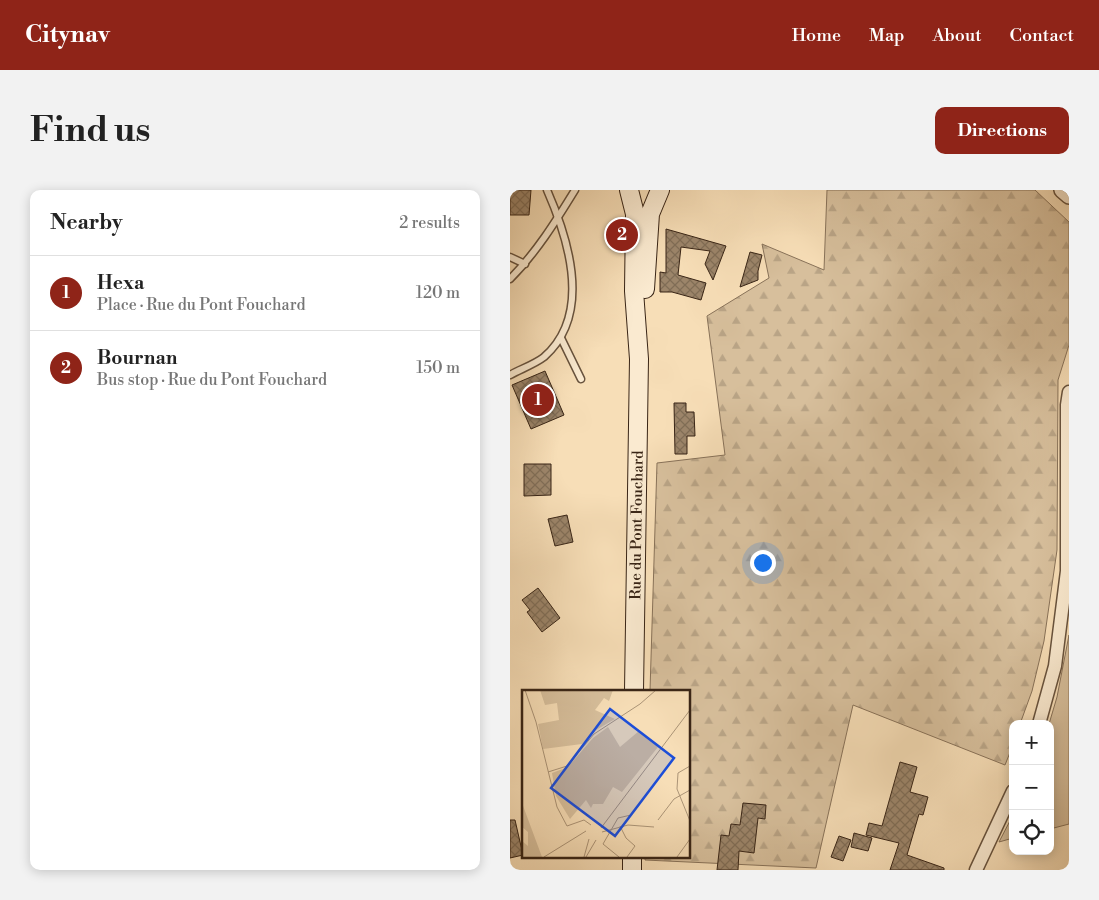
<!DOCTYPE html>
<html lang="en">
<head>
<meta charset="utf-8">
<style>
	body { margin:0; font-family:"Libre Bodoni",serif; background:#f2f2f2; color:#222 }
	.controls { position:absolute; right:15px; bottom:15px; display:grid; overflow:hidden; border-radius:10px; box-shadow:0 2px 12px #0003 }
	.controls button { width:45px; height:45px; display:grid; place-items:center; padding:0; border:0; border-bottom:1px solid #e0e0e0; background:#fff; color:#222; font:25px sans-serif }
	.you { position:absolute; left:252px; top:372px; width:18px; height:18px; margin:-12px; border:4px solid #fff; border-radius:50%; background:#1a73e8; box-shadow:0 0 0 8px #1a73e833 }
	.badge { display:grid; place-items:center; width:32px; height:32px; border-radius:50%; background:#8f2418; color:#fff; font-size:16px; font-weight:700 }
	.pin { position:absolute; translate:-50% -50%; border:2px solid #fff; box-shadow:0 1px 5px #0006 }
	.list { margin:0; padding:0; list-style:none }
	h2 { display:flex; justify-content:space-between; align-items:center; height:65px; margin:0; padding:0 20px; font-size:21px }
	h2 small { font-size:16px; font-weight:400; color:#767676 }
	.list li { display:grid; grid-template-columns:32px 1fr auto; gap:15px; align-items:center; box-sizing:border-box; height:75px; padding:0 20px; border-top:1px solid #e0e0e0 }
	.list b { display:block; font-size:19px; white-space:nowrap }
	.list p { margin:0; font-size:16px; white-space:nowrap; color:#767676 }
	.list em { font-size:16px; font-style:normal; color:#767676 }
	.icon { flex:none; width:28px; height:28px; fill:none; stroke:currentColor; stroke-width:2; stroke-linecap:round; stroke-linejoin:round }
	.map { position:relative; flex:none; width:559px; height:680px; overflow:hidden; border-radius:10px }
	header { display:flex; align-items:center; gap:30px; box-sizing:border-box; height:70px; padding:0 25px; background:#8f2418; color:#fff }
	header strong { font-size:24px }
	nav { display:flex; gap:28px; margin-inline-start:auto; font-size:18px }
	.intro { display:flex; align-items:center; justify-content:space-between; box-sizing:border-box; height:120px; padding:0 30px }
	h1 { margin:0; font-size:35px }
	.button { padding:12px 22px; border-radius:10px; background:#8f2418; color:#fff; font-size:18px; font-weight:700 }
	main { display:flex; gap:30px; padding:0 30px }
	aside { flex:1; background:#fff; border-radius:10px; box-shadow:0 2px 12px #0003 }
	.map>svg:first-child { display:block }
	.green { fill:#d7bf9c; stroke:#887259 }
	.forest { fill:url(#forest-firs); stroke:#887259 }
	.building { fill:url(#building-cross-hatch); stroke:#392516 }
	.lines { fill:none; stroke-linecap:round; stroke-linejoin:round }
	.service-casing { stroke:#68533e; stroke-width:9 }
	.minor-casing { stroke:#68533e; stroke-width:15 }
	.tertiary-casing { stroke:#68533e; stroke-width:18 }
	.secondary-casing { stroke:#392516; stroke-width:20 }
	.service { stroke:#faead0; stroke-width:6 }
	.minor { stroke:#faead0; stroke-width:12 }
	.tertiary { stroke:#faead0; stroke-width:15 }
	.secondary { stroke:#faead0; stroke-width:18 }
	.labels { text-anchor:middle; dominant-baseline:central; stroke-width:4; stroke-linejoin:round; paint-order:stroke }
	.street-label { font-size:15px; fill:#392516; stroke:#faead0 }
	.inset-road { fill:none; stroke:#ab9477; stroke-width:1 }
	.view { fill:#1d4ed8; fill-opacity:0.15; stroke:#1d4ed8; stroke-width:2.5 }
	.inset-edge { fill:none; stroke:#392516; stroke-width:2.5 }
</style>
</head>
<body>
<header>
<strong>Citynav</strong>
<nav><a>Home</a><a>Map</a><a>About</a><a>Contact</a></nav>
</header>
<div class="intro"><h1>Find us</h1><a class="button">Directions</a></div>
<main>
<aside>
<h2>Nearby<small>2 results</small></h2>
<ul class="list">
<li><span class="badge">1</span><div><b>Hexa</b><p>Place · Rue du Pont Fouchard</p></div><em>120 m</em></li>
<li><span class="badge">2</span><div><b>Bournan</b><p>Bus stop · Rue du Pont Fouchard</p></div><em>150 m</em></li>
</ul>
</aside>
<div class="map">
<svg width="559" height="680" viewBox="0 0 559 680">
	<defs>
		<pattern id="forest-firs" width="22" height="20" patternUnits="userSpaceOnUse" patternTransform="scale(1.25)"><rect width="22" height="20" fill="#d7bf9c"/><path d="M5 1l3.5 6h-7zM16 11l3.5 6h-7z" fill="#b9a486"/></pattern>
		<pattern id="building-cross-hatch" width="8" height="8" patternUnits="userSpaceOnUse" patternTransform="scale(1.25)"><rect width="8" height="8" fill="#9c856a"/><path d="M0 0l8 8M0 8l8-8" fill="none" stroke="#806d56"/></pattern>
	</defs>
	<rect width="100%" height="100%" fill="#f7deb7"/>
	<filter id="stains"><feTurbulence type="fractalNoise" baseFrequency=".004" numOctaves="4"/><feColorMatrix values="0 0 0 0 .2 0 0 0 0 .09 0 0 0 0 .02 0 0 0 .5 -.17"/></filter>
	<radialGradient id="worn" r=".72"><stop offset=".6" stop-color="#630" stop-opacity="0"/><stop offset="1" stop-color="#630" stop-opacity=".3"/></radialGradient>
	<g class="green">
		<polygon points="559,445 559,634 540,639 540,534 539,534 547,507"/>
		<polygon points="503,625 503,648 489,652"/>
	</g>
	<polygon class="forest" points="317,0 525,0 559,32 559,155 548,190 547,360 534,451 522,501 510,534 503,534 503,555 495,575 343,515 306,678 135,670 135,666 179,666 179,501 140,501 147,273 215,265 197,126 259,88 252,54 314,80"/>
	<g class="building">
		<polygon points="0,0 21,0 19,25 0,25"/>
		<polygon points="156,39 216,56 203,90 195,74 200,61 171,57 168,85 196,93 191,110 162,102 150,102 150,82 156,83"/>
		<polygon points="240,62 252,65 248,81 248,90 230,97"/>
		<polygon points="35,181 54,225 21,239 2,195"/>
		<polygon points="164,213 176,213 176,222 184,222 185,246 177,246 177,264 165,264"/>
		<polygon points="14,274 41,274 41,305 14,306"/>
		<polygon points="57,325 63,352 45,356 38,329"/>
		<polygon points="28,398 50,428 32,442 17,422 20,420 12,410"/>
		<polygon points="390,572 407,577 400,602 418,607 413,625 409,624 397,665 434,678 434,680 380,680 389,653 356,645 359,633 372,636"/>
		<polygon points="233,613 256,615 255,629 248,628 244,663 229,661 228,680 207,680 211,645 219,646 221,634 230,635"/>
		<polygon points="0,630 5,630 13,665 0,668"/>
		<polygon points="344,643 362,648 358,661 341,657"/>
		<polygon points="329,646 341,650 333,671 321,667"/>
	</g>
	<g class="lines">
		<defs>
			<g id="service">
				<polyline points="0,67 15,74"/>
				<path d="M0,89C26,63 46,31 65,0"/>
				<polyline points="51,148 71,189"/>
				<path d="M0,185C11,179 25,174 34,167C82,125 59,50 37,0"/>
			</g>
			<g id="minor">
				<polyline points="529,534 545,476 557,381 557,215 559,202"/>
				<polyline points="466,680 503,601"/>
			</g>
			<polyline id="tertiary" points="552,0 559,6"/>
			<g id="secondary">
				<polyline points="119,0 125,24 124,101 129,169 124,501"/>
				<polyline points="135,99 140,24 150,0"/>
				<polyline points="122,680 122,666"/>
			</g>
		</defs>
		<use href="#service" class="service-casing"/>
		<use href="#minor" class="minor-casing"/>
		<use href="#tertiary" class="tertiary-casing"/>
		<use href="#secondary" class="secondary-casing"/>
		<use href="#service" class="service"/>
		<use href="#minor" class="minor"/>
		<use href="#tertiary" class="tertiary"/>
		<use href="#secondary" class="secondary"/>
	</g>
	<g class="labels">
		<g class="street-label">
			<text transform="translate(127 335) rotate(-89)">Rue du Pont Fouchard</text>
		</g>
	</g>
	<g transform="translate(12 500)">
		<rect width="168" height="168" fill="#f7deb7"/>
		<path d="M18,0H91L87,11L82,8L73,20L93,29L74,40L60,54L21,59L16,34L37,30L35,13L23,15Z" fill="#d7bf9c"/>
		<path d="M86,37L98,57L117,41L136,57L100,102L91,97L81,114H71L69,118L64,110L48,129L34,106L30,83L46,77L71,48ZM0,113L20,167H0V151L6,156V142L0,137Z" fill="#d7bf9c"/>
		<path class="inset-road" d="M3,0L14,32L35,117L45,136L62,130L69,135M168,76L156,83L155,99L168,131M26,82L45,76L72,44L118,14L134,0M136,130L152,109L168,100M98,136L104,148L113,156L105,167M79,138L168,20M80,142L106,135L132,137M22,167L64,141M62,167L67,149M64,167L74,150M97,167L81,154L96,128L109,125M155,167L168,149"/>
		<path class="view" d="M88,19L152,68L93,146L29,98Z"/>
		<rect width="168" height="168" class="inset-edge"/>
	</g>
	<rect width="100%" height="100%" filter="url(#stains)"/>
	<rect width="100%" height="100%" fill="url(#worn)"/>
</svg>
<div class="controls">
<button>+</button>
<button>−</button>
<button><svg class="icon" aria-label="locate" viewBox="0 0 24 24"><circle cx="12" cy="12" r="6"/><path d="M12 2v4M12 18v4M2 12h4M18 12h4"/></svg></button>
</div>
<div class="you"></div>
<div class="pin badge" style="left:28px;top:210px">1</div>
<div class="pin badge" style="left:112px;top:45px">2</div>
</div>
</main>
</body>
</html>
